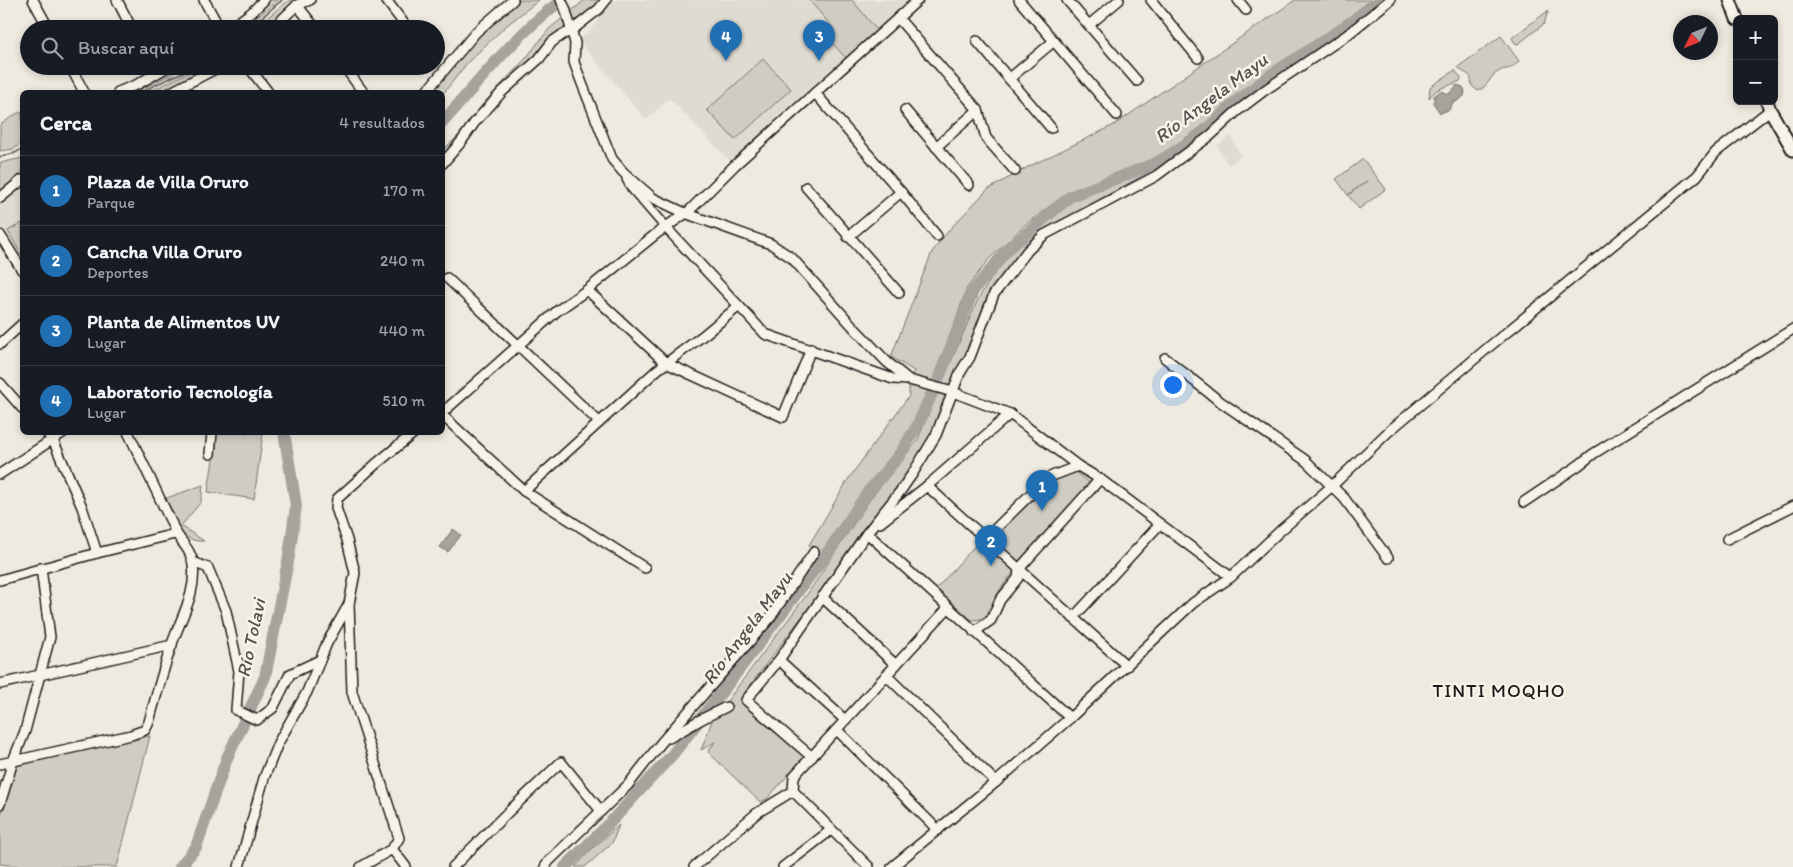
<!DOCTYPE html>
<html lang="es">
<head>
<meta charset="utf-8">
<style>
	body { margin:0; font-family:Itim,sans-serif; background:#242831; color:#f1f3f6 }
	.controls { position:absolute; right:15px; top:15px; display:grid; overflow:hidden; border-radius:8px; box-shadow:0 2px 8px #0003 }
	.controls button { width:45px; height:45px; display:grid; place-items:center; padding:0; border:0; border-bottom:1px solid #363941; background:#171b24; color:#f1f3f6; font:25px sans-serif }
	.compass { position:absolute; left:1673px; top:15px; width:45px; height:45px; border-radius:50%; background:#171b24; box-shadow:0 2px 8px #0003; rotate:227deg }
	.you { position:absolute; left:1172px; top:384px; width:18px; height:18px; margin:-12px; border:4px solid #fff; border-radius:50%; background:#1a73e8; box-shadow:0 0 0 8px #1a73e833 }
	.badge { display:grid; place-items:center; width:32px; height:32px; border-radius:50%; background:#1f6fb2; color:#fff; font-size:16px; font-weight:700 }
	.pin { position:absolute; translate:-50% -41px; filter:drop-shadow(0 1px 2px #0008) }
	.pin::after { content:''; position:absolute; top:26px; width:18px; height:15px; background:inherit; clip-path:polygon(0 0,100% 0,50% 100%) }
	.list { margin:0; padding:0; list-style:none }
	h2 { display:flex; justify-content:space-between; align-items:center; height:65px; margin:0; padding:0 20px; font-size:21px }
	h2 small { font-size:16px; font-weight:400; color:#9ea1a6 }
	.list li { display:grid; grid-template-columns:32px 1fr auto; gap:15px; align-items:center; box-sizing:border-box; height:70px; padding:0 20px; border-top:1px solid #363941 }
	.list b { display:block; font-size:19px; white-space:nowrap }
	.list p { margin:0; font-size:16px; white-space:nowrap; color:#9ea1a6 }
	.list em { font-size:16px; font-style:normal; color:#9ea1a6 }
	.icon { flex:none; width:28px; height:28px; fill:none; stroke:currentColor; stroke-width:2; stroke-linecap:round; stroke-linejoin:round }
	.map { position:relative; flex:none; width:1793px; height:867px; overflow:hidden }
	.search { position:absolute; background:#171b24; box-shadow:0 2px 8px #0003; left:20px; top:20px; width:425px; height:55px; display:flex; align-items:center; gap:12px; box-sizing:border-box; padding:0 18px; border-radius:28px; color:#9ea1a6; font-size:19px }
	.panel { position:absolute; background:#171b24; box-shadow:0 2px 8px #0003; left:20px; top:90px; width:425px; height:345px; border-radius:8px }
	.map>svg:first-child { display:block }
	.built { fill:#dedbd1 }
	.green { fill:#cfccc3; stroke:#767470 }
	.water { fill:#a6a39d; stroke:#6f6d69 }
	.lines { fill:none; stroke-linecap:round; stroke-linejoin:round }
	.stream { stroke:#6f6d69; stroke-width:2 }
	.river { stroke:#a6a39d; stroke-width:12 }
	.minor-casing { stroke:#1c1c1c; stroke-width:12 }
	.major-casing { stroke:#1c1c1c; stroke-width:15 }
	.minor { stroke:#f7f3e8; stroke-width:9 }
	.major { stroke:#f7f3e8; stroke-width:11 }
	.labels { text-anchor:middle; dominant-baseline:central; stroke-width:5; stroke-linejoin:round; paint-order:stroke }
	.water-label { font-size:19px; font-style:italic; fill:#535250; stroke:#f7f3e8 }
	.neighbourhood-label { font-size:19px; letter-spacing:1px; fill:#1c1c1c; stroke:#f7f3e8 }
</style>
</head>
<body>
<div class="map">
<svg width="1793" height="867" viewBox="0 0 1793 867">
	<rect width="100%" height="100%" fill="#eeeae0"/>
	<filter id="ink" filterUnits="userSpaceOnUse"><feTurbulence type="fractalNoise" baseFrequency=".02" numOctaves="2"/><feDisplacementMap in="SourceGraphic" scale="10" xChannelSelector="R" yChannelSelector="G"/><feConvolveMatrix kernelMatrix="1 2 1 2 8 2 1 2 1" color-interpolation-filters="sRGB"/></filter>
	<g filter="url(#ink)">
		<g class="built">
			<polygon points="612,0 911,0 730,161 669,98 646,120 579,41 591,29"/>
			<polygon points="1230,136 1241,156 1228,165 1217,146"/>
			<polygon points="22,189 22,264 0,225 0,205"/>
		</g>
		<g class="green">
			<polygon points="269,0 278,0 243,29 233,29"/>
			<polygon points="289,0 298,0 294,1 266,29 253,29"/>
			<polygon points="519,0 539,0 507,25 467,63 443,94 442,92 432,92 481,34"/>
			<polygon points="585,0 601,0 592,11 549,40 536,57 443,159 443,150 459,135 483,104 526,58 549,29"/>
			<polygon points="809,0 852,0 877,30 846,58 831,42 834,29"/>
			<polygon points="1295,0 1371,0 1341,23 1266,73 1227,103 1204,125 1184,139 1154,159 1067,193 1025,225 989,259 967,288 939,366 914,422 897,449 862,492 835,541 818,557 809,545 849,478 909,396 909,380 914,371 891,357 932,252 949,230 987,190 1028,167 1114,125"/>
			<polygon points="1548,11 1544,24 1518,44 1515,43 1512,38 1514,36"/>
			<path d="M1501,36L1519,61C1508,73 1508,66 1498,72C1489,77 1488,87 1478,91L1472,86C1471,83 1471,77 1470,76C1467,73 1463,73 1458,67Z"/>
			<polygon points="763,59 791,89 735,140 707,110"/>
			<polygon points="174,66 187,66 136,92 124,92 148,81"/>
			<polygon points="201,66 214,66 164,92 149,92"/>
			<path d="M1455,70L1461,78L1460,81C1448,87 1438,86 1429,98L1430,87Z"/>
			<polygon points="22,112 22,142 14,149 0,151 0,125 16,114"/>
			<polygon points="22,158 22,175 0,192 0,163"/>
			<polygon points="1363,159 1386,189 1359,209 1348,195 1367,181 1348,195 1336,179"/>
			<polygon points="1156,168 1045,230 1031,242 989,293 965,355 952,382 934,430 905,477 861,531 820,593 745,692 743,705 804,757 767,799 760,802 708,752 715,742 701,750 712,721 808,593 871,498 917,441 978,299 992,277 1012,252 1072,201"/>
			<polygon points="22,223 22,256 8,231"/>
			<polygon points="217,433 263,433 254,499 208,492"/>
			<polygon points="1074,471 1090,483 1018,563 992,539 1048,482"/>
			<path d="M203,485L201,502L181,526L204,541C179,543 173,518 164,499Z"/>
			<path d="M979,541L1015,571C1010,577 1004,583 1000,590C991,604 994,620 972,620L936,589Z"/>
			<polygon points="150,736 117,867 28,867 0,864 0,818 17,764"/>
			<polygon points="619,825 612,843 585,867 575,867 593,848"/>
		</g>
		<g class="water">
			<polygon points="1457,85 1463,87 1465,91 1464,96 1456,102 1454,101 1449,110 1440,113 1434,104 1434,96 1441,91 1449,94"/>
			<polygon points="453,529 461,535 448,552 440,547"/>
		</g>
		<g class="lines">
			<g class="stream">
				<polyline points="248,29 282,0"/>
				<polyline points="142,92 155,85 196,66"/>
				<polyline points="0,157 15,153 22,149"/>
			</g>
			<g class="river">
				<path d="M442,123C479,81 517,33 562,0"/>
				<polyline points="939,377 973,291 1008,249 1071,196 1156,163 1175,152 1200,135 1238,100 1272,74 1353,22 1381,0"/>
				<polyline points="180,867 196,847 227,758 265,677 289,556 296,506 285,438 285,432"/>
				<polyline points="565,867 608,825 672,755 731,680 825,556 868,492 899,456 917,426 932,393"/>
			</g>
			<defs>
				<g id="minor">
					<polyline points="33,0 49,29"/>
					<polyline points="117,0 132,29"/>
					<polyline points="204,0 220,29"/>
					<polyline points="386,0 408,29"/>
					<polyline points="561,0 565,8 575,43 574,62 581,81 612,159 623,172 653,198 685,213 771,244 792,258 857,331 887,362 909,380 953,392 1010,414 1078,466 1100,479 1231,577"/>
					<polyline points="1019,0 1117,115"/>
					<polyline points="1067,0 1137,81"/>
					<polyline points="1151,0 1198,58"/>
					<polyline points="1238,0 1246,10"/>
					<polyline points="297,5 316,29"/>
					<polyline points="898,18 978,110 986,138 1015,171"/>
					<polyline points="1089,25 1119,0"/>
					<polyline points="229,29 252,12 264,0"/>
					<polyline points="272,29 297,5 310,0"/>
					<polyline points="977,41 1051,128"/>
					<polyline points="70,66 84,92"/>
					<polyline points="248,66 268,92"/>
					<polyline points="344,66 363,92"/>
					<polyline points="1009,79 1054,41"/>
					<polyline points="118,92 138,84 169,66"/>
					<polyline points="171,92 221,66"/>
					<polyline points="426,92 476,32 513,0"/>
					<polyline points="815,93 901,192 937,236"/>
					<polyline points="905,110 969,185"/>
					<polyline points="936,147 978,110"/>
					<polyline points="442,164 461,142 475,122 502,92 539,59 552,42 562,35 571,31 599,9 606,0"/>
					<polyline points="627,179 632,188 670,232 765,334 893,379 909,380"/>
					<polyline points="806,187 899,293"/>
					<polyline points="0,198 22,180"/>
					<polyline points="0,235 22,270"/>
					<polyline points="848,237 901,192"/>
					<polyline points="447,278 599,422"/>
					<polyline points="587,290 666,363 783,417 811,349"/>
					<polyline points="0,344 22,324"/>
					<polyline points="1165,358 1218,400 1305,460 1344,498 1388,558"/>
					<polyline points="0,383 22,408"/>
					<polyline points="442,413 557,311 587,290 656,234 689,211 735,165 918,0"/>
					<polyline points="442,415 524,491 645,568"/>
					<polyline points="46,432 53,440 82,507 97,553"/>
					<polyline points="210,454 212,432"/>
					<polyline points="0,474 64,432"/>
					<polyline points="927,486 1127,666"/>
					<polyline points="524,491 657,370 705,334 739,306"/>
					<polyline points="1524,502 1579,465 1593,454 1793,329"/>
					<polyline points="880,523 927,486 1010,414"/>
					<polyline points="867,533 1070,718"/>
					<polyline points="985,539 1047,478 1078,466"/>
					<polyline points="1727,539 1793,506"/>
					<polyline points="193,562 208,568 226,611 239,671 236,710 257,720 273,708 290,674 320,660"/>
					<polyline points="0,580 97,553 175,534"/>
					<polyline points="822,597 896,665"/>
					<polyline points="349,604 352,692 399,838 392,849 406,867"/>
					<polyline points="1073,618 1160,524"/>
					<polyline points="974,632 991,620 1000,600 1018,578 1019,569 1100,479"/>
					<polyline points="779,660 845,720"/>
					<polyline points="886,675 996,782"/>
					<polyline points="0,684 172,645"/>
					<polyline points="837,730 938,830"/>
					<polyline points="669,738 700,720 726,707"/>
					<polyline points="812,757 746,700 779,660 867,533 899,493 913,473 936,435 960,373 970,357 994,294 1028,250 1044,235 1156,176 1210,136 1236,112 1265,90 1347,35 1390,0"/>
					<path d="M0,764L131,735L145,730L149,722C156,696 163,670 172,644C181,617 197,593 193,564C191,547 176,539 172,524L128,432"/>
					<polyline points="0,804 13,761 25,731 50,637 41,568"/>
					<polyline points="239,867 264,778 278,743 307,692 327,643 349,604 355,573 347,540 336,508 337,499 376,464 415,432"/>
					<polyline points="361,867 392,849"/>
					<polyline points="453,867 505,815 561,762 601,811"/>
					<polyline points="545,867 549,861 628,785 661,743 770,618 814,552"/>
					<polyline points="694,867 757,813 793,791"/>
					<polyline points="783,867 831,830"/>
					<polyline points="869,867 793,791 794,776 948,608"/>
					<polyline points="892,867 996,782 1070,718 1193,603 1231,577 1281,530 1331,487 1388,432 1490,346 1697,176 1716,152 1770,110"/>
				</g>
				<g id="major">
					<polyline points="1730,0 1737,19"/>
					<polyline points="1767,101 1770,110 1793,150"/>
				</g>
			</defs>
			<use href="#minor" class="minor-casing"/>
			<use href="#major" class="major-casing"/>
			<use href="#minor" class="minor"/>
			<use href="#major" class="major"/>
		</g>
	</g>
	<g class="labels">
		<g class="water-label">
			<text transform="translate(1211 98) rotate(-37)">Río Angela Mayu</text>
			<text transform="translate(747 628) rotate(-53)">Río Angela Mayu</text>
			<text transform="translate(251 638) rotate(-78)">Río Tolavi</text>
		</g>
		<g class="neighbourhood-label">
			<text x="1499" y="690">TINTI MOQHO</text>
		</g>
	</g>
</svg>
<div class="controls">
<button>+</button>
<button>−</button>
</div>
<svg class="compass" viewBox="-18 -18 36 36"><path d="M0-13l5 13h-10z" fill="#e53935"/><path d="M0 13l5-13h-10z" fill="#9ea1a6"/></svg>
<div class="you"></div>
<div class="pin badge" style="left:1042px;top:511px">1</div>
<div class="pin badge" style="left:991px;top:566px">2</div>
<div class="pin badge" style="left:819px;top:61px">3</div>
<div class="pin badge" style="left:726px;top:61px">4</div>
<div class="search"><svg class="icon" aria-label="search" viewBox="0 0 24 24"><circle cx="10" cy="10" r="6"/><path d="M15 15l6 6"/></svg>Buscar aquí</div>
<section class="panel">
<h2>Cerca<small>4 resultados</small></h2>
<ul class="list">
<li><span class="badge">1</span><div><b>Plaza de Villa Oruro</b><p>Parque</p></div><em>170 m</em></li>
<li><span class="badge">2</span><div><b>Cancha Villa Oruro</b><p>Deportes</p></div><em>240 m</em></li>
<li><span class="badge">3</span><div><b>Planta de Alimentos UV</b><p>Lugar</p></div><em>440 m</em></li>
<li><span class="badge">4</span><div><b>Laboratorio Tecnología</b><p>Lugar</p></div><em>510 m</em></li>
</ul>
</section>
</div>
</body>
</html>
